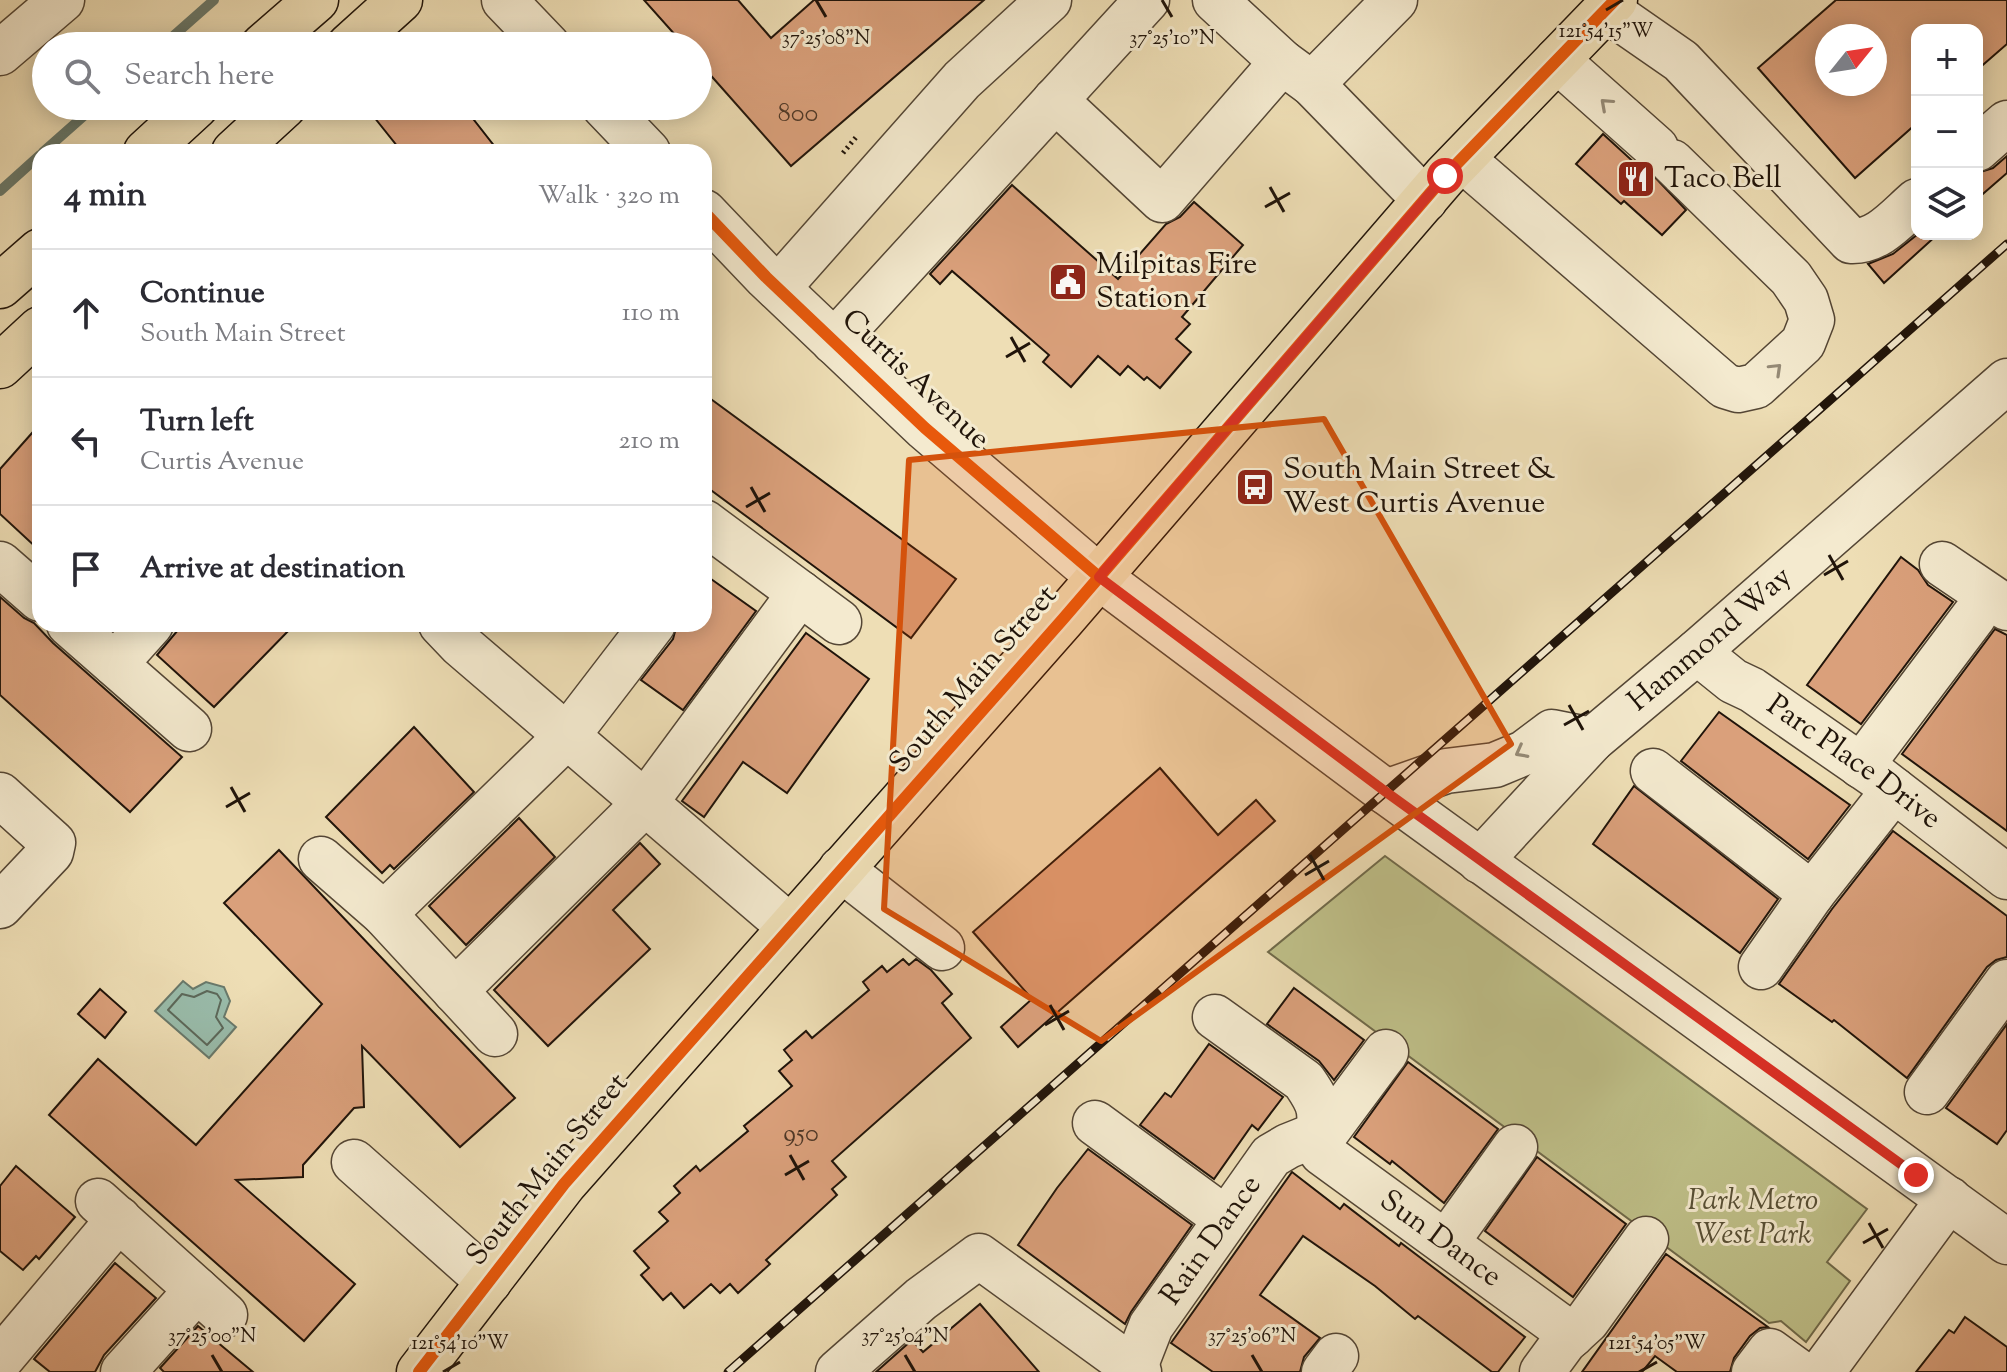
<!DOCTYPE html>
<html lang="en">
<head>
<meta charset="utf-8">
<style>
	body { margin:0; font-family:"Sorts Mill Goudy",serif; background:#f2f2f3; color:#2b2b33 }
	.controls { position:absolute; right:24px; top:24px; display:grid; overflow:hidden; border-radius:16px; box-shadow:0 4px 20px #0003 }
	.controls button { width:72px; height:72px; display:grid; place-items:center; padding:0; border:0; border-bottom:2px solid #e1e1e2; background:#fff; color:#2b2b33; font:40px sans-serif }
	.compass { position:absolute; left:1815px; top:24px; width:72px; height:72px; border-radius:50%; background:#fff; box-shadow:0 4px 20px #0003; rotate:60deg }
	.stop { position:absolute; width:24px; height:24px; margin:-18px; border:6px solid #d93025; border-radius:50%; background:#fff }
	.stop.end { background:#d93025; border-color:#fff; box-shadow:0 2px 8px #0008 }
	.list { margin:0; padding:0; list-style:none }
	h2 { display:flex; justify-content:space-between; align-items:center; height:104px; margin:0; padding:0 32px; font-size:34px }
	h2 small { font-size:26px; font-weight:400; color:#7c7c81 }
	.list li { display:grid; grid-template-columns:52px 1fr auto; gap:24px; align-items:center; box-sizing:border-box; height:128px; padding:0 32px; border-top:2px solid #e1e1e2 }
	.list b { display:block; font-size:30px; white-space:nowrap }
	.list p { margin:0; font-size:26px; white-space:nowrap; color:#7c7c81 }
	.list em { font-size:26px; font-style:normal; color:#7c7c81 }
	.icon { flex:none; width:44px; height:44px; fill:none; stroke:currentColor; stroke-width:2; stroke-linecap:round; stroke-linejoin:round }
	.map { position:relative; flex:none; width:2007px; height:1372px; overflow:hidden }
	.search { position:absolute; background:#fff; box-shadow:0 4px 20px #0003; left:32px; top:32px; width:680px; height:88px; display:flex; align-items:center; gap:20px; box-sizing:border-box; padding:0 28px; border-radius:44px; color:#7c7c81; font-size:30px }
	.panel { position:absolute; background:#fff; box-shadow:0 4px 20px #0003; left:32px; top:144px; width:680px; height:488px; border-radius:24px }
	.map>svg:first-child { display:block }
	.green { fill:#bfc089; stroke:#706a4a; stroke-width:2 }
	.water { fill:#99bcab; stroke:#69796b; stroke-width:2 }
	.lines { fill:none; stroke-linecap:round; stroke-linejoin:round }
	.shore { stroke:#5c685a; stroke-width:2 }
	.stream { stroke:#69796b; stroke-width:10 }
	.building { fill:#daa07b; stroke:#20140a; stroke-width:2; fill-rule:evenodd }
	.minor-casing { stroke:#544635; stroke-width:47 }
	.major-casing { stroke:#20140a; stroke-width:47 }
	.path { stroke:#20140a; stroke-width:5; stroke-dasharray:2 4; stroke-linecap:butt }
	.minor { stroke:#f4eacf; stroke-width:44 }
	.major { stroke:#eedeb5; stroke-width:44 }
	.rail-casing { stroke:#20140a; stroke-width:9 }
	.rail { stroke:#f4eacf; stroke-width:6; stroke-dasharray:18; stroke-linecap:butt }
	.cycleway-casing { stroke:#f4eacf; stroke-width:17 }
	.cycleway { stroke:#e8590c; stroke-width:12 }
	.oneway { stroke:#958a76 }
	.route { stroke:#d93025; stroke-width:10 }
	.marked { fill:#d4520c; fill-opacity:0.2; stroke:#d4520c; stroke-width:6; stroke-linejoin:round }
	.ticks { fill:none; stroke:#20140a; stroke-width:3 }
	.labels { text-anchor:middle; dominant-baseline:central; stroke-width:6; stroke-linejoin:round; paint-order:stroke }
	.number-label { font-size:26px; fill:#4e3726 }
	.poi-label { font-size:30px; fill:#20140a; stroke:#f4eacf; text-anchor:start }
	.street-label { font-size:30px; fill:#20140a; stroke:#f4eacf }
	.park-label { font-size:30px; font-style:italic; fill:#585036; stroke:#f4eacf }
	.ticks-label { font-size:20px; text-anchor:middle; fill:#20140a; stroke:#f4eacf; stroke-width:6; stroke-linejoin:round; paint-order:stroke }
</style>
</head>
<body>
<div class="map">
<svg width="2007" height="1372" viewBox="0 0 2007 1372">
	<rect width="100%" height="100%" fill="#eedeb5"/>
	<filter id="stains"><feTurbulence type="fractalNoise" baseFrequency=".0025" numOctaves="4"/><feColorMatrix values="0 0 0 0 .2 0 0 0 0 .09 0 0 0 0 .02 0 0 0 .5 -.17"/></filter>
	<radialGradient id="worn" r=".72"><stop offset=".6" stop-color="#630" stop-opacity="0"/><stop offset="1" stop-color="#630" stop-opacity=".3"/></radialGradient>
	<polygon class="green" points="1385,856 1867,1209 1827,1262 1850,1281 1806,1342 1781,1321 1769,1323 1268,952"/>
	<polygon class="water" points="183,981 193,989 206,982 224,987 230,1001 224,1017 236,1027 209,1058 155,1011"/>
	<g class="lines">
		<polygon class="shore" points="207,991 217,994 221,1000 216,1017 223,1028 207,1045 168,1010 182,994 194,997"/>
		<g class="stream">
			<polyline points="162,46 214,0"/>
			<polyline points="43,152 95,106"/>
			<polyline points="0,191 40,155"/>
		</g>
	</g>
	<g class="building">
		<polygon points="644,0 738,0 771,38 814,0 984,0 791,166 698,61 698,46 685,46"/>
		<path d="M1836,0H2007V44L1977,70V30H1917V123L1855,178L1758,68ZM1827,36H1875V84H1827Z"/>
		<polygon points="388,106 463,106 499,152 402,152 374,117"/>
		<polygon points="1603,134 1639,167 1650,172 1686,210 1662,235 1624,201 1621,204 1576,164"/>
		<polygon points="2007,156 2007,173 1977,199 1977,173 1993,168"/>
		<polygon points="1012,185 1118,279 1166,224 1180,217 1194,202 1243,245 1182,317 1190,324 1176,339 1191,352 1160,388 1147,377 1144,380 1128,366 1120,375 1098,356 1071,387 1043,362 1049,355 952,271 940,284 930,274"/>
		<polygon points="1918,234 1938,234 1884,283 1868,264 1893,254"/>
		<polygon points="704,394 956,579 911,638 704,485"/>
		<polygon points="40,424 40,551 0,514 0,469"/>
		<polygon points="1901,557 1918,570 1928,585 1953,602 1861,724 1807,685"/>
		<polygon points="704,574 756,611 683,710 641,680 673,639 677,624 704,624"/>
		<polygon points="0,597 24,618 34,623 53,643 182,757 130,812 0,695"/>
		<polygon points="183,624 295,624 214,707 157,655"/>
		<polygon points="1995,629 2007,635 2007,831 1902,754"/>
		<polygon points="806,633 869,679 787,793 743,762 704,817 682,801"/>
		<polygon points="1719,712 1850,805 1808,859 1681,761"/>
		<polygon points="414,727 474,792 394,869 390,865 382,873 326,817"/>
		<polygon points="1160,768 1218,835 1256,800 1275,821 1018,1047 1001,1027 1032,999 973,932"/>
		<polygon points="1634,786 1778,899 1740,953 1593,844"/>
		<polygon points="519,818 555,857 466,945 429,906"/>
		<polygon points="1893,831 2007,916 2007,957 1996,960 1987,967 1907,1078 1834,1020 1832,1022 1779,984 1832,909"/>
		<polygon points="640,843 660,864 613,910 650,949 548,1046 494,990"/>
		<polygon points="279,850 515,1098 460,1147 362,1046 364,1107 354,1108 303,1165 303,1177 236,1180 355,1284 304,1341 49,1115 98,1059 196,1145 322,1004 224,903"/>
		<polygon points="903,959 909,965 916,959 931,970 952,994 942,1003 971,1038 832,1161 846,1177 832,1189 837,1195 766,1260 770,1264 738,1293 730,1284 720,1293 711,1284 684,1308 671,1293 663,1300 641,1275 649,1268 634,1251 668,1221 659,1212 680,1193 674,1186 696,1166 700,1171 748,1131 744,1126 792,1086 779,1071 792,1060 784,1050 806,1031 812,1038 869,990 863,982 882,966 887,972"/>
		<polygon points="1294,988 1364,1040 1334,1080 1319,1061 1267,1024"/>
		<polygon points="100,989 126,1012 105,1038 78,1014"/>
		<polygon points="2007,1024 2007,1130 1997,1144 1946,1108"/>
		<polygon points="1209,1044 1283,1097 1258,1130 1252,1125 1214,1179 1140,1125 1165,1093 1171,1097"/>
		<polygon points="1408,1062 1498,1129 1444,1203 1392,1161 1390,1164 1354,1137"/>
		<polygon points="1088,1149 1192,1225 1131,1312 1125,1324 1018,1245 1057,1188"/>
		<polygon points="1537,1157 1626,1224 1573,1297 1485,1231"/>
		<polygon points="16,1166 75,1217 39,1259 36,1256 23,1270 0,1251 0,1186"/>
		<polygon points="1292,1172 1340,1209 1344,1204 1399,1246 1401,1243 1525,1337 1498,1372 1492,1372 1418,1316 1415,1319 1375,1286 1303,1236 1260,1295 1320,1338 1304,1357 1300,1372 1213,1372 1171,1343"/>
		<polygon points="1666,1254 1768,1327 1760,1328 1750,1336 1734,1358 1730,1372 1677,1372 1655,1356 1642,1372 1582,1372"/>
		<polygon points="115,1263 156,1298 104,1355 95,1372 50,1372 34,1359"/>
		<polygon points="980,1304 1039,1372 876,1372 912,1340 923,1352"/>
		<polygon points="1965,1317 2007,1347 2007,1372 1916,1372 1949,1330 1954,1333"/>
		<polygon points="198,1326 253,1372 164,1372 160,1368"/>
	</g>
	<g class="lines">
		<defs>
			<g id="minor">
				<polyline points="504,0 548,46"/>
				<polyline points="1215,0 1282,62 1312,84 1425,200"/>
				<path d="M1606,9L1681,61L1851,241C1879,242 1897,218 1917,201"/>
				<polyline points="0,53 62,0"/>
				<polyline points="1557,60 1656,148"/>
				<polyline points="1312,84 1395,0"/>
				<polyline points="1055,100 1162,200 1282,62"/>
				<polyline points="604,106 648,152"/>
				<polyline points="1977,149 2007,123"/>
				<polyline points="1462,159 1725,386 1738,390 1756,386 1803,343 1812,320 1806,300 1791,278 1672,162"/>
				<polyline points="704,212 766,277 925,428 1099,577 1386,792 2007,1242"/>
				<polyline points="778,288 962,80 1049,0"/>
				<polyline points="834,342 1147,0"/>
				<polyline points="704,522 839,622"/>
				<polyline points="0,564 40,599"/>
				<polyline points="1942,564 2007,608"/>
				<polyline points="69,624 189,729"/>
				<polyline points="441,624 461,645 790,927"/>
				<path id="s1" d="M1697,652L1733,681L1752,690L1876,776L2007,877"/>
				<polyline points="115,664 151,624"/>
				<polyline points="1861,766 1974,616"/>
				<polyline points="1653,771 1812,894"/>
				<polyline points="1386,792 1446,771 1495,765 1524,753 1552,732 1592,740"/>
				<polyline points="0,795 53,843 51,852 0,906"/>
				<polyline points="321,859 384,914 495,1034"/>
				<path id="s2" d="M1480,861L1592,740L1697,652L2007,381"/>
				<polyline points="841,869 942,948"/>
				<polyline points="384,914 567,736 653,624"/>
				<polyline points="1761,967 1812,894 1894,790"/>
				<polyline points="455,991 645,803 800,593"/>
				<path id="s3" d="M1215,1017L1304,1081C1310,1090 1318,1101 1319,1112C1321,1129 1317,1134 1322,1153L1572,1335"/>
				<polyline points="1927,1092 2007,982"/>
				<polyline points="1095,1123 1226,1219"/>
				<polyline points="354,1162 489,1282"/>
				<polyline points="98,1201 225,1315"/>
				<polyline points="1446,1243 1515,1147"/>
				<polyline points="0,1360 119,1219"/>
				<polyline points="123,1372 197,1290"/>
				<polyline points="838,1372 921,1299 979,1256 1139,1372"/>
				<path id="s4" d="M1133,1372L1151,1326L1271,1156L1288,1146L1328,1130L1386,1052"/>
				<polyline points="1324,1372 1336,1356"/>
				<polyline points="1542,1372 1564,1342 1587,1321 1646,1239"/>
				<polyline points="1754,1372 1770,1351 1799,1372"/>
				<polyline points="1822,1372 1949,1199"/>
			</g>
			<g id="major">
				<polyline points="263,46 316,0"/>
				<polyline points="349,46 400,0"/>
				<polyline points="146,152 196,106"/>
				<polyline points="234,152 284,106"/>
				<polyline points="0,286 40,251"/>
				<polyline points="0,366 40,329"/>
				<polyline points="419,1372 564,1184 1063,619 1445,176 1615,0"/>
			</g>
		</defs>
		<use href="#minor" class="minor-casing"/>
		<use href="#major" class="major-casing"/>
		<polyline class="path" points="843,153 857,136"/>
		<use href="#minor" class="minor"/>
		<use href="#major" class="major"/>
		<defs>
			<polyline id="rail" points="728,1372 2007,244"/>
		</defs>
		<use href="#rail" class="rail-casing"/>
		<use href="#rail" class="rail"/>
		<defs>
			<g id="cycleway">
				<polyline points="704,212 766,277 925,428 1099,577"/>
				<polyline points="419,1372 564,1184 1063,619 1445,176 1615,0"/>
			</g>
		</defs>
		<use href="#cycleway" class="cycleway-casing"/>
		<use href="#cycleway" class="cycleway"/>
	</g>
	<defs><path id="oneway-chevron" d="M-2-3.5L2.5 0L-2 3.5" fill="none" stroke-width="1.6" stroke-linecap="round" stroke-linejoin="round" transform="scale(2)"/></defs>
	<g class="oneway">
		<use href="#oneway-chevron" transform="translate(1606 104) rotate(-138)"/>
		<use href="#oneway-chevron" transform="translate(1776 369) rotate(-44)"/>
		<use href="#oneway-chevron" transform="translate(1521 752) rotate(152)"/>
	</g>
	<g class="lines">
		<polyline class="route" points="1445,176 1099,577 1386,792 1916,1175"/>
	</g>
	<path class="marked" d="M1324,419L1511,744L1101,1041L884,909L909,460Z"/>
	<path class="ticks" d="M816,0L826,17M1162,0L1172,17M1606,10L1623,0M1270,187L1284,212M1265,207L1290,193M1011,337L1025,362M1006,357L1030,343M751,487L765,512M746,507L770,493M1829,555L1843,580M1824,575L1848,561M1569,705L1583,730M1564,725L1589,711M231,787L245,812M226,807L250,793M1310,855L1324,880M1305,875L1329,861M1050,1005L1064,1030M1045,1025L1069,1011M790,1155L804,1180M785,1175L809,1161M1869,1223L1883,1248M1863,1243L1888,1229M212,1355L222,1372M905,1355L915,1372M1252,1355L1262,1372M443,1372L460,1362M1639,1372L1657,1362"/>
	<defs>
		<symbol id="restaurant-square" viewBox="-11 -11 22 22"><rect x="-9" y="-9" width="18" height="18" rx="4" fill="#8f2418" stroke="#f4eacf"/><path d="M-5-6h1v4h1v-4h1v4h1v-4h1v5L-1.5 .5V6h-2V.5L-5-1ZM5-6V6H3V1.5H1.5Q1.5-4 5-6Z" fill="#fff"/></symbol>
		<symbol id="civic-square" viewBox="-11 -11 22 22"><rect x="-9" y="-9" width="18" height="18" rx="4" fill="#8f2418" stroke="#f4eacf"/><path d="M-.6-6.5H3V-4.5H.6V-3L4-1V1h2V6H-6V1h2V-1L-.6-3ZM-1.2 2.5V6h2.4V2.5Z" fill="#fff"/></symbol>
		<symbol id="bus-square" viewBox="-11 -11 22 22"><rect x="-9" y="-9" width="18" height="18" rx="4" fill="#8f2418" stroke="#f4eacf"/><path d="M-5-6H5V4H4V6H2V4H-2V6H-4V4H-5ZM-3.5-4V0h7V-4ZM-3.5 1.2v1.5H-2V1.2ZM2 1.2v1.5H3.5V1.2Z" fill="#fff"/></symbol>
	</defs>
	<g fill-rule="evenodd">
		<use href="#restaurant-square" x="1614" y="157" width="44" height="44"/>
		<use href="#civic-square" x="1046" y="260" width="44" height="44"/>
		<use href="#bus-square" x="1233" y="465" width="44" height="44"/>
	</g>
	<g class="labels">
		<g class="number-label">
			<text x="798" y="114">800</text>
			<text x="801" y="1134">950</text>
		</g>
		<g class="poi-label">
			<text x="1664" y="179">Taco Bell</text>
			<text x="1096" y="265">Milpitas Fire<tspan x="1096" dy="34">Station 1</tspan></text>
			<text x="1283" y="470">South Main Street &amp;<tspan x="1283" dy="34">West Curtis Avenue</tspan></text>
		</g>
		<g class="street-label">
			<text transform="translate(915 380) rotate(43)">Curtis Avenue</text>
			<text stroke="none"><textPath href="#s2" startOffset="320">Hammond Way</textPath></text>
			<text transform="translate(974 680) rotate(-49)">South Main Street</text>
			<text stroke="none"><textPath href="#s1" startOffset="192">Parc Place Drive</textPath></text>
			<text transform="translate(548 1170) rotate(-51)">South Main Street</text>
			<text stroke="none"><textPath href="#s3" startOffset="332">Sun Dance</textPath></text>
			<text stroke="none"><textPath href="#s4" startOffset="154">Rain Dance</textPath></text>
		</g>
		<g class="park-label">
			<text x="1753" y="1201">Park Metro<tspan x="1753" dy="34">West Park</tspan></text>
		</g>
	</g>
	<g class="ticks-label">
		<text x="1606" y="37">121°54'15"W</text>
		<text x="826" y="44">37°25'08"N</text>
		<text x="1172" y="44">37°25'10"N</text>
		<text x="212" y="1342">37°25'00"N</text>
		<text x="905" y="1342">37°25'04"N</text>
		<text x="1252" y="1342">37°25'06"N</text>
		<text x="460" y="1349">121°54'10"W</text>
		<text x="1657" y="1349">121°54'05"W</text>
	</g>
	<rect width="100%" height="100%" filter="url(#stains)"/>
	<rect width="100%" height="100%" fill="url(#worn)"/>
</svg>
<div class="controls">
<button>+</button>
<button>−</button>
<button><svg class="icon" aria-label="layers" viewBox="0 0 24 24"><path d="M12 4l9 5-9 5-9-5zM3 14l9 5 9-5"/></svg></button>
</div>
<svg class="compass" viewBox="-18 -18 36 36"><path d="M0-13l5 13h-10z" fill="#e53935"/><path d="M0 13l5-13h-10z" fill="#7c7c81"/></svg>
<div class="stop" style="left:1445px;top:176px"></div>
<div class="stop end" style="left:1916px;top:1175px"></div>
<div class="search"><svg class="icon" aria-label="search" viewBox="0 0 24 24"><circle cx="10" cy="10" r="6"/><path d="M15 15l6 6"/></svg>Search here</div>
<section class="panel">
<h2>4 min<small>Walk · 320 m</small></h2>
<ul class="list">
<li><svg class="icon" aria-label="ahead" viewBox="0 0 24 24"><path d="M12 20V5M6 11l6-6 6 6"/></svg><div><b>Continue</b><p>South Main Street</p></div><em>110 m</em></li>
<li><svg class="icon" aria-label="left" viewBox="0 0 24 24"><path d="M17 20v-9H6M10 6l-5 5 5 5"/></svg><div><b>Turn left</b><p>Curtis Avenue</p></div><em>210 m</em></li>
<li><svg class="icon" aria-label="arrive" viewBox="0 0 24 24"><path d="M6 21V4h12l-3 4 3 4H6"/></svg><div><b>Arrive at destination</b></div></li>
</ul>
</section>
</div>
</body>
</html>
